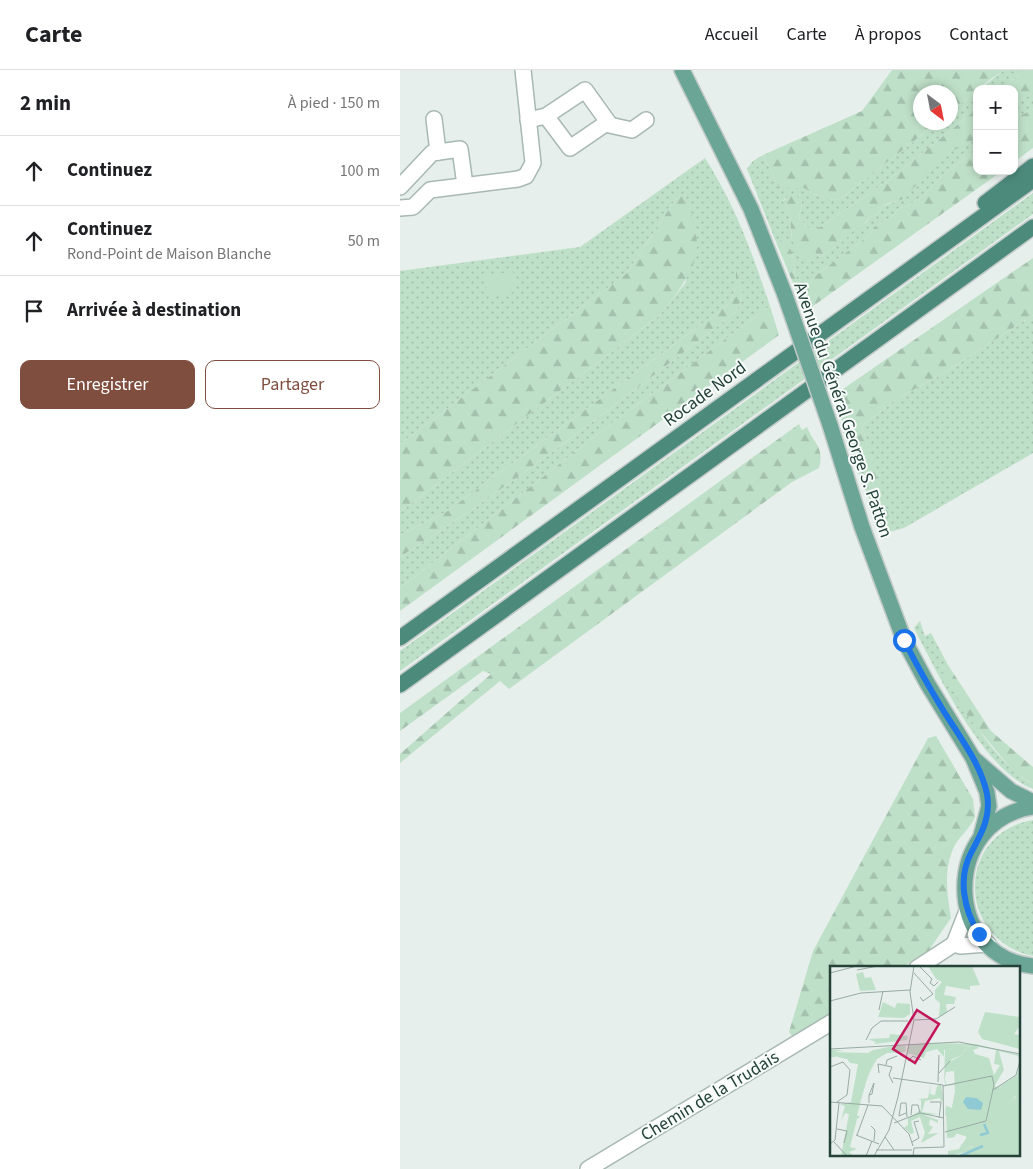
<!DOCTYPE html>
<html lang="fr">
<head>
<meta charset="utf-8">
<style>
	body { margin:0; font-family:"Source Sans 3",sans-serif; background:#f2f2f2; color:#202124 }
	.controls { position:absolute; right:15px; top:15px; display:grid; overflow:hidden; border-radius:10px; box-shadow:0 2px 8px #0003 }
	.controls button { width:45px; height:45px; display:grid; place-items:center; padding:0; border:0; border-bottom:1px solid #e0e0e0; background:#fff; color:#202124; font:25px sans-serif }
	.compass { position:absolute; left:513px; top:15px; width:45px; height:45px; border-radius:50%; background:#fff; box-shadow:0 2px 8px #0003; rotate:148deg }
	.stop { position:absolute; width:15px; height:15px; margin:-11px; border:4px solid #1a73e8; border-radius:50%; background:#fff }
	.stop.end { background:#1a73e8; border-color:#fff; box-shadow:0 1px 5px #0008 }
	.list { margin:0; padding:0; list-style:none }
	h2 { display:flex; justify-content:space-between; align-items:center; height:65px; margin:0; padding:0 20px; font-size:21px }
	h2 small { font-size:16px; font-weight:400; color:#757577 }
	.list li { display:grid; grid-template-columns:32px 1fr auto; gap:15px; align-items:center; box-sizing:border-box; height:70px; padding:0 20px; border-top:1px solid #e0e0e0 }
	.list b { display:block; font-size:19px; white-space:nowrap }
	.list p { margin:0; font-size:16px; white-space:nowrap; color:#757577 }
	.list em { font-size:16px; font-style:normal; color:#757577 }
	.actions { display:flex; gap:10px; padding:15px 20px }
	.actions a { flex:1; padding:11px 0; border:1px solid #7f4e3f; border-radius:10px; text-align:center; font-size:18px; color:#7f4e3f }
	.actions .main { background:#7f4e3f; color:#fff }
	.icon { flex:none; width:28px; height:28px; fill:none; stroke:currentColor; stroke-width:2; stroke-linecap:round; stroke-linejoin:round }
	.map { position:relative; flex:none; width:633px; height:1099px; overflow:hidden }
	header { display:flex; align-items:center; gap:30px; box-sizing:border-box; height:70px; padding:0 25px; background:#fff; border-bottom:1px solid #e0e0e0 }
	header strong { font-size:24px }
	nav { display:flex; gap:28px; margin-inline-start:auto; font-size:18px }
	main { display:flex }
	aside { flex:1; background:#fff }
	.map>svg:first-child { display:block }
	.grass { fill:url(#grass-dots) }
	.forest { fill:url(#forest-firs) }
	.garden { fill:#bfe0c8 }
	.lines { fill:none; stroke-linecap:round; stroke-linejoin:round }
	.minor-casing { stroke:#a8b8b2; stroke-width:18 }
	.primary-casing { stroke:#c2cac8; stroke-width:18 }
	.trunk-casing { stroke:#c2cac8; stroke-width:18 }
	.minor { stroke:#fff; stroke-width:15 }
	.primary { stroke:#6aa596; stroke-width:15 }
	.trunk { stroke:#4c8a7c; stroke-width:15 }
	.primary-bridge-casing { stroke:#c2cac8; stroke-width:18; stroke-linecap:butt }
	.primary-bridge { stroke:#6aa596; stroke-width:15 }
	.route { stroke:#1a73e8; stroke-width:6 }
	.labels { text-anchor:middle; dominant-baseline:central; stroke-width:4; stroke-linejoin:round; paint-order:stroke }
	.street-label { font-size:18px; fill:#24423a; stroke:#f7fbf9 }
	.inset-river { fill:none; stroke:#8ec9d4; stroke-width:2.5 }
	.inset-road { fill:none; stroke:#98aaa4; stroke-width:1 }
	.view { fill:#c2185b; fill-opacity:0.15; stroke:#c2185b; stroke-width:2.5 }
	.inset-edge { fill:none; stroke:#24423a; stroke-width:2.5 }
</style>
</head>
<body>
<header>
<strong>Carte</strong>
<nav><a>Accueil</a><a>Carte</a><a>À propos</a><a>Contact</a></nav>
</header>
<main>
<aside>
<h2>2 min<small>À pied · 150 m</small></h2>
<ul class="list">
<li><svg class="icon" aria-label="ahead" viewBox="0 0 24 24"><path d="M12 20V5M6 11l6-6 6 6"/></svg><div><b>Continuez</b></div><em>100 m</em></li>
<li><svg class="icon" aria-label="ahead" viewBox="0 0 24 24"><path d="M12 20V5M6 11l6-6 6 6"/></svg><div><b>Continuez</b><p>Rond-Point de Maison Blanche</p></div><em>50 m</em></li>
<li><svg class="icon" aria-label="arrive" viewBox="0 0 24 24"><path d="M6 21V4h12l-3 4 3 4H6"/></svg><div><b>Arrivée à destination</b></div></li>
</ul>
<div class="actions"><a class="main">Enregistrer</a><a>Partager</a></div>
</aside>
<div class="map">
<svg width="633" height="1099" viewBox="0 0 633 1099">
	<defs>
		<pattern id="grass-dots" width="8" height="8" patternUnits="userSpaceOnUse" patternTransform="scale(1.25)"><rect width="8" height="8" fill="#bfe0c8"/><path d="M2 2h.1M6 6h.1" fill="none" stroke="#a4c1ad" stroke-width="1.8" stroke-linecap="round"/></pattern>
		<pattern id="forest-firs" width="22" height="20" patternUnits="userSpaceOnUse" patternTransform="scale(1.25)"><rect width="22" height="20" fill="#bfe0c8"/><path d="M5 1l3.5 6h-7zM16 11l3.5 6h-7z" fill="#a4c1ad"/></pattern>
	</defs>
	<rect width="100%" height="100%" fill="#e6efeb"/>
	<g class="grass">
		<polygon points="604,0 625,0 601,19 580,19"/>
		<path d="M577,21V39L489,110L417,159L408,158L399,148L402,132L394,124L383,130L390,146L392,170L414,181L420,187C433,179 443,170 454,160C460,155 466,155 469,148L478,144L483,135C510,132 520,104 540,90C547,84 558,76 566,72C570,70 573,71 577,68V79L541,107L522,127L507,136L500,138L490,148L474,157L468,166L415,206L407,217L408,230L416,234L405,242L393,213L396,210L392,182L380,170L376,172L347,99L353,91L363,85L379,118H404L415,125L439,130L537,53L550,52L551,42Z"/>
		<polygon points="633,23 633,39 614,49 614,34"/>
		<path d="M305,88C337,139 351,180 370,236L211,354L0,518V487C117,413 226,326 336,242L343,225L336,202V218L329,234L46,442L0,465V442L259,246L286,212L277,127L226,204L0,374V201L180,177Z"/>
		<polygon points="633,123 633,144 0,601 0,581"/>
		<path d="M633,245V383L504,458L489,462L484,460C467,426 453,392 441,355L443,354L435,328L439,324L462,392L488,446L462,356L498,328L539,306Z"/>
		<path d="M520,551L525,566L531,563L548,595L542,599C561,635 596,694 633,714V719C583,700 538,604 514,558Z"/>
		<path d="M633,750V886C556,870 555,763 633,750Z"/>
	</g>
	<g class="forest">
		<polygon points="492,0 604,0 577,19 577,21 551,42 550,22 520,22 520,52 537,53 439,130 415,125 404,118 379,118 363,85 462,41"/>
		<polygon points="625,0 633,0 633,23 614,34 614,19 601,19"/>
		<polygon points="577,39 575,70 566,72 540,90 503,129 483,135 478,144 469,148 461,158 455,159 444,171 420,187 414,181 411,189 402,190 392,170 390,146 383,131 394,123 402,132 399,148 408,158 417,159 489,110"/>
		<polygon points="633,39 633,78 614,92 614,49"/>
		<polygon points="577,79 577,101 602,101 416,234 408,230 407,217 415,206 468,166 474,157 490,148 500,138 507,136 522,127 541,107"/>
		<path d="M284,124C290,140 297,159 297,176C298,198 272,230 259,246L0,442V374L226,204L277,127Z"/>
		<polygon points="384,169 392,182 396,211 393,213 376,172"/>
		<polygon points="633,188 633,245 539,306 498,328 462,356 490,450 462,392 439,324 443,319"/>
		<path d="M336,200L343,225L336,242C226,326 117,413 0,487V465L46,442L329,234L336,218Z"/>
		<polygon points="370,236 379,265 0,541 0,518 211,354"/>
		<path d="M399,354L402,360L407,357C413,373 425,377 419,398L392,412L109,619L100,611L0,693V684L91,604L83,601L0,661V643Z"/>
		<polygon points="548,595 591,661 633,697 633,714 614,702 568,647 541,599"/>
		<path d="M536,666L573,729L575,747C571,757 561,765 555,775C543,798 547,824 551,848L529,880L501,898H432V942L393,967L389,962L413,881L528,668Z"/>
	</g>
	<polygon class="garden" points="113,202 115,222 88,226 85,205"/>
	<g class="lines">
		<defs>
			<g id="minor">
				<polyline points="34,49 38,82"/>
				<polyline points="128,50 146,46 185,20 208,52 170,78 146,46"/>
				<polyline points="205,54 232,60 246,50"/>
				<polyline points="0,117 32,83 60,79 65,115"/>
				<polyline points="0,138 13,137 30,120 118,109 126,106 133,93 123,0"/>
				<polyline points="554,874 567,841"/>
				<polyline points="554,874 560,876 588,874"/>
				<polyline points="517,898 554,874"/>
				<polyline points="188,1099 432,952"/>
			</g>
			<g id="primary">
				<polyline points="282,0 351,139 385,225"/>
				<polyline points="430,355 462,457 504,570 527,613 573,688 587,722 589,736 581,766"/>
				<polyline points="574,689 611,721 633,732"/>
				<path d="M633,737C542,750 542,887 633,896"/>
			</g>
			<g id="trunk">
				<polyline points="585,133 633,96"/>
				<polyline points="0,568 633,110"/>
				<polyline points="0,615 633,157"/>
			</g>
		</defs>
		<use href="#minor" class="minor-casing"/>
		<use href="#primary" class="primary-casing"/>
		<use href="#trunk" class="trunk-casing"/>
		<use href="#minor" class="minor"/>
		<use href="#primary" class="primary"/>
		<use href="#trunk" class="trunk"/>
		<defs>
			<polyline id="primary-bridge" points="385,225 430,355"/>
		</defs>
		<use href="#primary-bridge" class="primary-bridge-casing"/>
		<use href="#primary-bridge" class="primary-bridge"/>
	</g>
	<g class="lines">
		<path class="route" d="M504,570C516,594 529,617 543,640C559,666 581,694 587,724C591,747 582,762 572,781C557,808 564,840 579,864"/>
	</g>
	<g class="labels">
		<g class="street-label">
			<text transform="translate(305 324) rotate(-36)">Rocade Nord</text>
			<text transform="translate(443 340) rotate(71)">Avenue du Général George S. Patton</text>
			<text transform="translate(310 1026) rotate(-31)">Chemin de la Trudais</text>
		</g>
	</g>
	<g transform="translate(430 896)">
		<rect width="190" height="190" fill="#e6efeb"/>
		<path d="M98,0H142L150,19L140,20V24L116,20L114,29L126,31L124,38H116L117,46L109,51L110,37L105,33V24L112,16L106,13ZM33,6L35,12L41,11L46,24L30,25L26,8ZM53,36L65,42L67,37L80,38V48L74,52L48,51ZM155,46L190,51V60L184,68L190,69V83L152,73L148,66ZM60,68L78,70L77,74L44,78L46,76L40,74L39,73L59,72ZM134,78L137,81L130,89L122,90L121,95L132,89L139,80L145,91L134,93L159,92L164,119L184,138L186,130L190,132V190H135L154,182L130,179L137,176L136,170L125,167L124,171L117,172L116,144L122,142L125,126L124,105L116,106L114,118L115,84L106,81L82,84L107,83L96,86L94,92L77,87L78,80ZM76,82L75,86H47L42,90L44,85H49L45,84L41,90H35L45,93L36,116L27,149L30,151L27,153L20,181L27,183L19,186L24,190H11L19,148L15,147L11,155L15,140L10,138L21,136L28,98L20,97L13,87L2,88L6,91H1L0,86L38,87L43,84ZM101,117L100,128L105,129L107,120L111,118L113,133L111,136L110,132L95,135L92,146L108,148L94,149L108,154V157L100,153L99,159L103,161L98,168L109,167L91,177L95,167L90,151L81,155L84,167L81,168L74,162L78,159V152L91,144V134L88,133L98,132Z" fill="#bfe0c8"/>
		<path d="M101,77L146,78L190,89V94L188,90L169,85L174,104L162,124L170,120L173,123L172,136L178,137L186,130L183,142H190V157L184,167L188,169L176,176L179,180L182,174L183,190H158L169,189L170,185L164,182L149,185L144,190H129L159,179H154L172,176L171,167L162,165L151,170V180L149,177L118,190V185L129,183L137,171L127,167L124,171L117,172L118,163H130L132,153L128,148L120,152L115,149L116,140L122,142L125,126V119L115,120V113L116,119L125,118L127,94L144,90L139,80L132,89L120,94L121,90L134,85L137,80L133,79L114,80V91L107,83L78,86L82,82L101,81L78,82V79ZM146,80L166,84L164,98L170,99L164,109L159,92L145,88L143,84L149,82ZM154,124L159,131L153,139L158,140L151,145L155,152L149,153L150,148L147,152L135,142L131,131L139,125H146L142,130L150,131ZM180,143L188,148L185,162L171,164L159,160L157,163L154,156L159,149ZM135,151L141,152L145,157L142,159L147,158L149,170V173L139,177L132,164L137,160V157L133,161ZM63,80H76L75,86L57,87L47,93L40,106L45,93L35,92L32,103L33,97L18,94L30,88H19L21,90L16,93L0,89V84H14L0,87H26L41,90L44,84Z" fill="#bfe0c8" fill-rule="evenodd"/>
		<path d="M190,95V132L185,130L178,138L171,136L173,123L170,120L187,109ZM148,179L153,181L121,190L120,187Z" fill="#bfe0c8"/>
		<path d="M136,131L146,132L153,137L151,144L138,143L133,136Z" fill="#8ec9d4"/>
		<path class="inset-river" d="M150,169L158,167L154,158M130,190L153,180"/>
		<path class="inset-road" d="M89,0L102,13L100,17L104,20L108,16M27,4L48,0M0,7L27,0M84,7L103,28L93,35L90,31M0,35L31,27L80,24M49,44L53,25M85,54L106,53L125,41M36,74L42,62L51,55H78M0,83L129,76L190,88M78,95L83,90L91,94M56,99L57,94L67,90M0,101L13,96L20,104L17,129L7,136M49,107L48,98L62,101L59,109L63,117M109,107L120,95M63,112L113,119L114,181M108,116L109,89M113,120L162,110L164,119L156,155L115,166M163,124L186,109L190,95M0,136L52,140L79,168L83,180M100,136H111L109,152M39,137V129L44,117L42,128L39,129M76,147L69,150L71,137H76L77,151M81,149L82,139H88L90,147M64,157L90,147L114,152M41,160L45,164L44,175M7,163L17,165L14,177M26,169L49,178M27,169L38,139M55,171L64,184M4,176L17,190M82,176L89,172L84,156L89,155M0,178L5,174L9,137M46,184H82M36,190L42,175M44,190L59,164L68,131L84,54L80,26L84,0M83,190L84,182L114,181"/>
		<path class="view" d="M87,44L109,58L85,97L63,83Z"/>
		<rect width="190" height="190" class="inset-edge"/>
	</g>
</svg>
<div class="controls">
<button>+</button>
<button>−</button>
</div>
<svg class="compass" viewBox="-18 -18 36 36"><path d="M0-13l5 13h-10z" fill="#e53935"/><path d="M0 13l5-13h-10z" fill="#757577"/></svg>
<div class="stop" style="left:504px;top:570px"></div>
<div class="stop end" style="left:579px;top:864px"></div>
</div>
</main>
</body>
</html>
